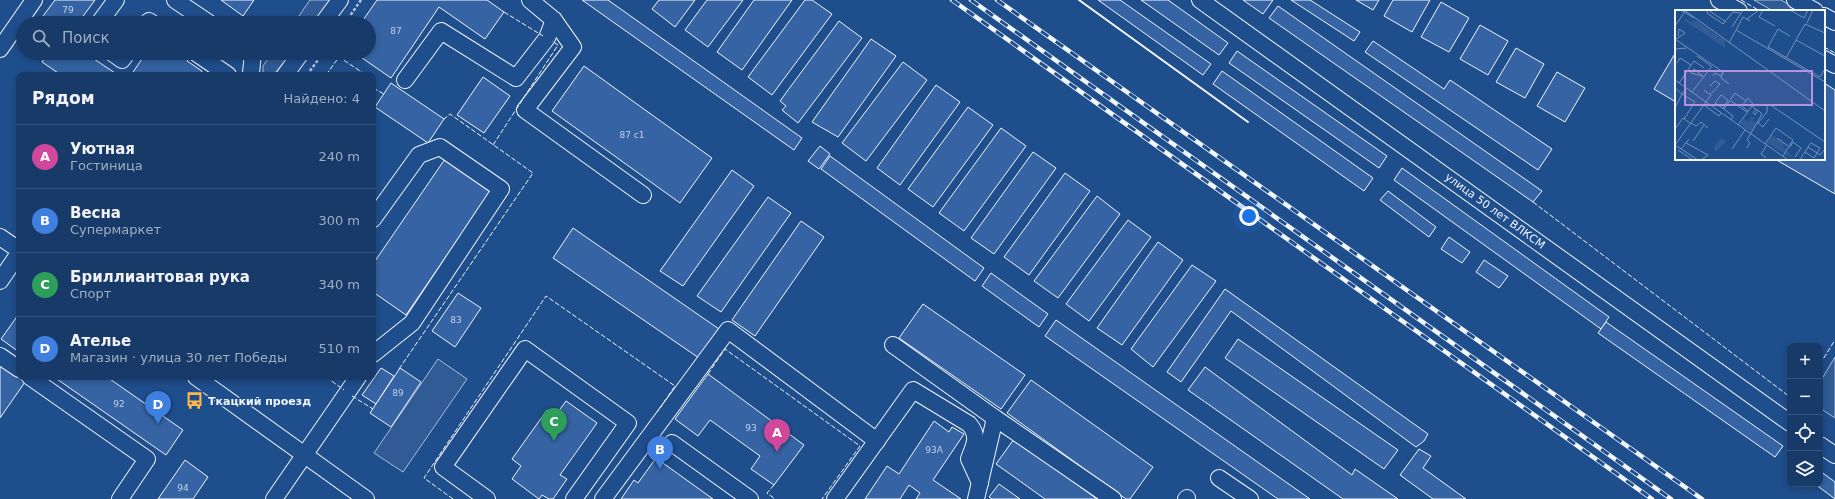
<!DOCTYPE html>
<html lang="ru">
<head>
<meta charset="utf-8">
<style>
	body { margin:0; font-family:"DejaVu Sans",sans-serif; background:#244571; color:#f1f3f6 }
	.controls { position:absolute; right:12px; bottom:12px; display:grid; overflow:hidden; border-radius:8px; box-shadow:0 2px 6px #0003 }
	.controls button { width:36px; height:36px; display:grid; place-items:center; padding:0; border:0; border-bottom:1px solid #36547d; background:#173a69; color:#f1f3f6; font:20px sans-serif }
	.you { position:absolute; left:1249px; top:216px; width:14px; height:14px; margin:-10px; border:3px solid #fff; border-radius:50%; background:#1a73e8; box-shadow:0 0 0 6px #1a73e833 }
	.badge { display:grid; place-items:center; width:26px; height:26px; border-radius:50%; background:#ffb74d; color:#fff; font-size:13px; font-weight:700 }
	.pin { position:absolute; translate:-50% -33px; filter:drop-shadow(0 1px 2px #0008) }
	.pin::after { content:''; position:absolute; top:21px; width:14px; height:12px; background:inherit; clip-path:polygon(0 0,100% 0,50% 100%) }
	.list { margin:0; padding:0; list-style:none }
	h2 { display:flex; justify-content:space-between; align-items:center; height:52px; margin:0; padding:0 16px; font-size:17px }
	h2 small { font-size:13px; font-weight:400; color:#9eadc0 }
	.list li { display:grid; grid-template-columns:26px 1fr auto; gap:12px; align-items:center; box-sizing:border-box; height:64px; padding:0 16px; border-top:1px solid #36547d }
	.list b { display:block; font-size:15px; white-space:nowrap }
	.list p { margin:0; font-size:13px; white-space:nowrap; color:#9eadc0 }
	.list em { font-size:13px; font-style:normal; color:#9eadc0 }
	.icon { flex:none; width:22px; height:22px; fill:none; stroke:currentColor; stroke-width:2; stroke-linecap:round; stroke-linejoin:round }
	.map { position:relative; flex:none; width:1835px; height:499px; overflow:hidden }
	.search { position:absolute; background:#173a69; box-shadow:0 2px 6px #0003; left:16px; top:16px; width:360px; height:44px; display:flex; align-items:center; gap:10px; box-sizing:border-box; padding:0 14px; border-radius:22px; color:#9eadc0; font-size:15px }
	.panel { position:absolute; background:#173a69; box-shadow:0 2px 6px #0003; left:16px; top:72px; width:360px; height:308px; border-radius:8px }
	.map>svg:first-child { display:block }
	.built { fill:#305b95; stroke:#a8bbd7 }
	.building { fill:#3563a3; stroke:#f2f6ff }
	.lines { fill:none; stroke-linecap:round; stroke-linejoin:round }
	.minor-casing { stroke:#f2f6ff; stroke-width:18 }
	.path { stroke:#b3c4dc; stroke-width:2.5; stroke-dasharray:3 2; stroke-linecap:butt }
	.minor { stroke:#1f4e8c; stroke-width:16 }
	.rail-casing { stroke:#f2f6ff; stroke-width:4.5 }
	.rail { stroke:#1f4e8c; stroke-width:3; stroke-dasharray:9; stroke-linecap:butt }
	.fence { stroke:#f2f6ff; stroke-width:1; stroke-dasharray:5 2; stroke-linecap:butt }
	.wall { stroke:#f2f6ff; stroke-width:2 }
	.labels { text-anchor:middle; dominant-baseline:central; stroke-width:3; stroke-linejoin:round; paint-order:stroke }
	.number-label { font-size:9px; fill:#c3d1e8 }
	.street-label { font-size:11px; fill:#f2f6ff; stroke:#1f4e8c }
	.poi-label { font-size:11px; font-weight:bold; fill:#f2f6ff; stroke:#1f4e8c; text-anchor:start }
	.inset-road { fill:none; stroke:#7391ba; stroke-width:1 }
	.view { fill:#b691df; fill-opacity:0.15; stroke:#b691df; stroke-width:2 }
	.inset-edge { fill:none; stroke:#f2f6ff; stroke-width:2 }
</style>
</head>
<body>
<div class="map">
<svg width="1835" height="499" viewBox="0 0 1835 499">
	<rect width="100%" height="100%" fill="#1f4e8c"/>
	<g class="built">
		<polygon points="310,0 334,0 315,23 294,23"/>
		<polygon points="1754,0 1781,0 1800,11 1773,11"/>
		<polygon points="272,53 291,53 276,72 267,74 263,72 263,66"/>
		<polygon points="1835,357 1835,418 1820,408 1820,382"/>
		<polygon points="438,359 467,379 403,472 374,453"/>
	</g>
	<g class="building">
		<polygon points="55,0 95,0 78,23 45,23 40,20"/>
		<polygon points="221,0 254,0 243,16"/>
		<polygon points="377,0 487,0 504,12 485,39 439,7 391,78 355,53 369,53 369,23 361,23"/>
		<polygon points="582,0 608,0 802,138 794,150"/>
		<polygon points="659,0 695,0 675,27 652,9"/>
		<polygon points="707,0 743,0 708,47 685,30"/>
		<polygon points="754,0 792,0 742,70 717,52"/>
		<polygon points="805,0 812,0 832,14 772,95 748,77"/>
		<polygon points="1098,0 1120,0 1211,64 1203,75"/>
		<polygon points="1141,0 1168,0 1228,43 1219,55"/>
		<polygon points="1243,0 1273,0 1263,14"/>
		<polygon points="1291,0 1310,0 1360,32 1354,41"/>
		<polygon points="1356,0 1379,0 1373,10"/>
		<polygon points="1393,0 1430,0 1412,32 1384,16"/>
		<polygon points="1441,2 1469,18 1449,52 1421,37"/>
		<polygon points="1278,6 1542,191 1533,202 1269,18"/>
		<polygon points="839,21 862,38 798,123 782,110 786,106 780,101"/>
		<polygon points="1480,25 1508,41 1488,75 1460,59"/>
		<polygon points="871,39 896,56 838,137 812,122"/>
		<polygon points="1373,41 1444,89 1450,80 1552,149 1538,170 1365,52"/>
		<polygon points="1516,48 1544,64 1525,98 1496,82"/>
		<polygon points="1237,51 1387,156 1379,168 1229,63"/>
		<polygon points="1676,52 1676,102 1654,89"/>
		<polygon points="48,53 85,53 118,75 61,75 42,62"/>
		<polygon points="146,53 180,53 189,59 187,61 202,71 200,75 131,75"/>
		<polygon points="903,62 927,80 866,161 842,143"/>
		<polygon points="584,66 712,158 680,203 552,111"/>
		<polygon points="1222,71 1373,178 1364,191 1213,84"/>
		<polygon points="1557,72 1585,88 1565,122 1537,106"/>
		<polygon points="483,77 510,96 484,133 457,115"/>
		<polygon points="391,83 444,119 428,143 375,107"/>
		<polygon points="1824,83 1835,90 1835,194 1775,159 1824,159"/>
		<polygon points="936,85 960,102 900,185 877,168"/>
		<polygon points="968,107 993,125 933,207 908,189"/>
		<polygon points="1001,128 1026,146 964,231 939,213"/>
		<polygon points="820,146 830,154 819,169 808,161"/>
		<polygon points="1033,152 1056,168 994,254 971,238"/>
		<polygon points="830,156 984,268 975,281 821,169"/>
		<polygon points="445,159 491,191 406,315 373,292 373,264"/>
		<polygon points="1402,168 1609,317 1601,329 1394,180"/>
		<polygon points="732,170 754,186 683,286 660,271"/>
		<polygon points="1065,173 1090,191 1029,275 1004,257"/>
		<polygon points="1388,191 1436,227 1429,237 1380,200"/>
		<polygon points="1097,196 1120,214 1058,298 1034,281"/>
		<polygon points="768,197 791,213 721,312 697,296"/>
		<polygon points="1128,220 1151,237 1089,321 1066,304"/>
		<polygon points="801,221 824,237 755,336 732,320"/>
		<polygon points="573,228 719,329 699,358 553,258"/>
		<polygon points="1449,237 1470,252 1462,263 1441,249"/>
		<polygon points="1158,242 1183,260 1122,345 1097,328"/>
		<polygon points="1484,260 1508,276 1499,288 1476,272"/>
		<polygon points="1192,265 1216,281 1153,367 1131,349"/>
		<polygon points="991,273 1048,314 1039,327 982,286"/>
		<polygon points="1225,289 1428,434 1424,441 1416,447 1231,311 1181,382 1167,372"/>
		<polygon points="458,293 481,308 455,347 432,331"/>
		<polygon points="923,304 1025,375 1001,409 899,338"/>
		<polygon points="18,315 19,316 19,352 1,339"/>
		<polygon points="1056,320 1310,499 1278,499 1045,336"/>
		<polygon points="1606,322 1783,446 1775,457 1598,333"/>
		<polygon points="1238,339 1398,450 1384,469 1225,358"/>
		<polygon points="0,365 25,382 0,418"/>
		<polygon points="1205,367 1352,475 1355,469 1398,499 1343,499 1188,390"/>
		<polygon points="381,368 394,376 376,404 362,395"/>
		<polygon points="400,368 421,382 391,427 370,413"/>
		<polygon points="708,374 804,445 774,485 751,469 760,456 710,420 698,436 675,419"/>
		<polygon points="54,377 107,377 183,430 166,455"/>
		<polygon points="1031,380 1153,467 1130,499 1126,499 1007,413"/>
		<polygon points="566,401 597,423 560,475 567,479 553,499 549,499 542,495 539,499 512,479 521,466 512,459 547,410 555,416"/>
		<polygon points="934,421 949,432 952,427 964,434 933,480 961,499 916,499 920,493 909,485 900,499 865,499 887,466 899,474"/>
		<polygon points="1014,439 1097,499 1045,499 996,464"/>
		<polygon points="1419,449 1431,456 1423,468 1466,499 1433,499 1400,475"/>
		<polygon points="656,458 713,499 621,499 634,480 638,483"/>
		<polygon points="185,460 208,477 193,499 158,499"/>
		<polygon points="1820,471 1835,482 1835,499 1815,484 1820,484"/>
		<polygon points="999,484 1020,499 992,499 989,497"/>
	</g>
	<g class="lines">
		<defs>
			<g id="minor">
				<polyline points="175,0 209,23"/>
				<polyline points="530,0 554,20 573,47 525,110 643,195"/>
				<polyline points="1200,0 1790,423"/>
				<polyline points="1719,0 1739,11"/>
				<polyline points="1795,0 1815,11"/>
				<polyline points="1824,16 1835,22"/>
				<polyline points="99,23 116,0"/>
				<polyline points="147,23 149,21 152,23"/>
				<polyline points="323,23 340,0"/>
				<polyline points="0,49 34,0"/>
				<polyline points="112,53 122,60 127,53"/>
				<polyline points="196,53 228,75"/>
				<polyline points="1824,59 1835,65"/>
				<polyline points="251,73 253,53"/>
				<polyline points="285,75 301,53"/>
				<polyline points="405,80 441,31 516,78 547,38 554,20"/>
				<polyline points="373,219 419,155 440,147 501,189 412,323 373,354"/>
				<polyline points="0,237 19,250"/>
				<polyline points="0,281 19,253"/>
				<polyline points="893,345 995,418"/>
				<polyline points="0,356 19,369"/>
				<polyline points="30,377 147,459 120,499"/>
				<polyline points="196,377 366,499"/>
				<polyline points="672,443 750,499"/>
				<polyline points="1820,445 1835,455"/>
				<polyline points="1219,478 1250,499"/>
				<polyline points="274,499 358,377"/>
				<polyline points="487,499 443,467 525,349 628,423 574,499"/>
				<polyline points="603,499 728,330 877,441"/>
				<path d="M835,499L913,390L969,424C980,437 974,445 969,459L980,483"/>
				<polyline points="976,499 995,418 1113,499"/>
				<polyline points="1186,499 1187,498"/>
			</g>
		</defs>
		<use href="#minor" class="minor-casing"/>
		<g class="path">
			<polyline points="345,23 361,0"/>
			<polyline points="307,75 323,53"/>
		</g>
		<use href="#minor" class="minor"/>
		<defs>
			<g id="rail">
				<polyline points="952,0 1652,499"/>
				<polyline points="971,0 1671,499"/>
				<polyline points="997,0 1702,499"/>
			</g>
		</defs>
		<use href="#rail" class="rail-casing"/>
		<use href="#rail" class="rail"/>
		<g class="fence">
			<polyline points="1741,0 1760,11"/>
			<polyline points="504,12 543,36"/>
			<polyline points="1824,47 1835,53"/>
			<polyline points="326,75 339,57 366,75"/>
			<polyline points="373,88 384,94 385,93"/>
			<polyline points="493,145 558,45 552,41"/>
			<polyline points="1533,202 1790,397"/>
			<polyline points="1820,364 1835,340"/>
			<polyline points="399,369 533,173 450,114 444,119 443,118"/>
			<polyline points="708,374 725,349 860,446 822,499"/>
			<polyline points="326,377 344,390"/>
			<polyline points="352,396 373,409"/>
			<polyline points="774,485 767,493 775,499"/>
			<polyline points="453,499 424,478 546,296 675,386 658,411"/>
		</g>
		<polyline class="wall" points="1079,0 1248,122"/>
	</g>
	<defs>
		<symbol id="bus-bare" viewBox="-9 -9 18 18"><path d="M-5-6H5V4H4V6H2V4H-2V6H-4V4H-5ZM-3.5-4V0h7V-4ZM-3.5 1.2v1.5H-2V1.2ZM2 1.2v1.5H3.5V1.2Z" fill="#ffb74d" stroke="#1f4e8c" stroke-width="2.5" paint-order="stroke"/></symbol>
	</defs>
	<g fill-rule="evenodd">
		<use href="#bus-bare" x="182" y="388" width="25" height="25"/>
	</g>
	<g class="labels">
		<g class="number-label">
			<text x="68" y="10">79</text>
			<text x="396" y="31">87</text>
			<text x="632" y="135">87 с1</text>
			<text x="456" y="320">83</text>
			<text x="398" y="393">89</text>
			<text x="119" y="404">92</text>
			<text x="751" y="428">93</text>
			<text x="934" y="450">93А</text>
			<text x="183" y="488">94</text>
		</g>
		<g class="street-label">
			<text transform="translate(1495 211) rotate(36)">улица 50 лет ВЛКСМ</text>
		</g>
		<g class="poi-label">
			<text x="208" y="401">Ткацкий проезд</text>
		</g>
	</g>
	<g transform="translate(1675 10)">
		<rect width="150" height="150" fill="#1f4e8c"/>
		<path d="M11,9L16,12L22,11L50,31V38L9,10ZM76,106L80,108L77,112L80,111L82,114L76,122L65,114L69,109L74,112ZM97,125L110,134L108,137L120,150L92,133ZM46,128L51,131L41,142L39,138Z" fill="#305b95"/>
		<path class="inset-road" d="M6,0L19,8M9,0L150,101M32,0V3L48,14L58,2L65,3M33,0L51,12M88,0L84,7L100,16M115,0L129,8L133,0M72,9L84,0M132,13L138,0M0,16L11,0M57,17L68,0M61,20L150,72M115,26L103,19L93,37L145,67L150,59M0,29L48,62L46,68L54,74M1,29L10,23L4,19L3,26M121,30L150,46M54,33L68,7L75,11M0,39L12,38M22,46L36,56M111,48L130,14L150,23M2,53L5,48L16,55M27,66L16,63L19,59L29,67M38,66L40,63L46,66L48,62M0,70L113,150M4,73L19,51L29,58M35,76L40,71L45,74L35,85M0,78L7,84L0,98M17,82L37,56M56,91L72,102M94,94L150,132M29,95L44,106L46,103M92,95V102L83,113L88,117L94,109M48,98L53,90L46,85L40,93L49,99L60,83L71,91M49,99L58,106L56,110M73,101L67,96L73,88L78,94M9,109L20,92L7,84L11,78M16,113L21,116L26,112L33,118M63,115L77,96L82,100M0,119L8,108L16,114M102,128L113,136M18,131L29,115M11,133L33,145L26,150M90,134L101,118L118,130L108,146M0,135L36,85L29,80M0,135L23,150M115,137L118,132L126,138L120,147M133,137L145,145L150,139M72,138L75,133L72,130L87,104L83,100L80,105L78,103L81,99M6,139L14,129M57,139L70,120M3,140L18,150M91,148L86,144L92,135M125,150L127,146L130,142L133,137L136,133L145,138L139,148L130,142"/>
		<path class="view" d="M10,61H137V95H10Z"/>
		<rect width="150" height="150" class="inset-edge"/>
	</g>
</svg>
<div class="controls">
<button>+</button>
<button>−</button>
<button><svg class="icon" aria-label="locate" viewBox="0 0 24 24"><circle cx="12" cy="12" r="6"/><path d="M12 2v4M12 18v4M2 12h4M18 12h4"/></svg></button>
<button><svg class="icon" aria-label="layers" viewBox="0 0 24 24"><path d="M12 4l9 5-9 5-9-5zM3 14l9 5 9-5"/></svg></button>
</div>
<div class="you"></div>
<div class="pin badge" style="left:777px;top:452px;background:#d1479c">A</div>
<div class="pin badge" style="left:660px;top:469px;background:#3f7fe0">B</div>
<div class="pin badge" style="left:554px;top:441px;background:#2e9e5b">C</div>
<div class="pin badge" style="left:158px;top:424px;background:#3f7fe0">D</div>
<div class="search"><svg class="icon" aria-label="search" viewBox="0 0 24 24"><circle cx="10" cy="10" r="6"/><path d="M15 15l6 6"/></svg>Поиск</div>
<section class="panel">
<h2>Рядом<small>Найдено: 4</small></h2>
<ul class="list">
<li><span class="badge" style="background:#d1479c">A</span><div><b>Уютная</b><p>Гостиница</p></div><em>240 m</em></li>
<li><span class="badge" style="background:#3f7fe0">B</span><div><b>Весна</b><p>Супермаркет</p></div><em>300 m</em></li>
<li><span class="badge" style="background:#2e9e5b">C</span><div><b>Бриллиантовая рука</b><p>Спорт</p></div><em>340 m</em></li>
<li><span class="badge" style="background:#3f7fe0">D</span><div><b>Ателье</b><p>Магазин · улица 30 лет Победы</p></div><em>510 m</em></li>
</ul>
</section>
</div>
</body>
</html>
